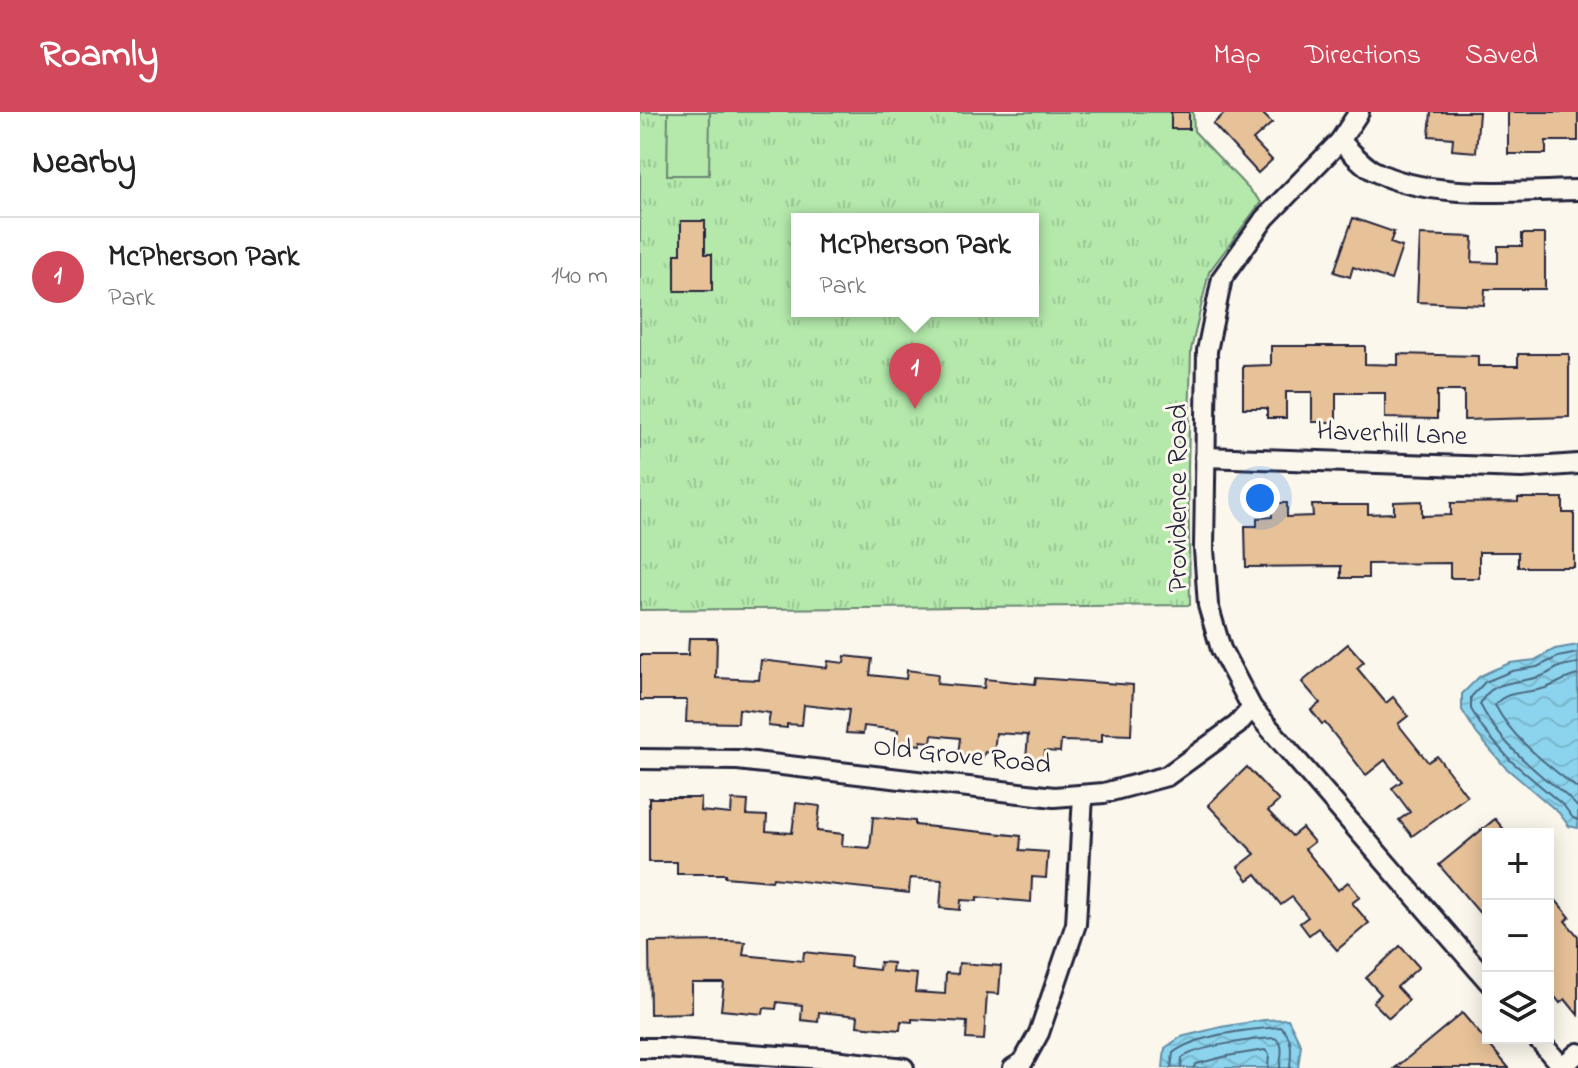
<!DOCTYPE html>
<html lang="en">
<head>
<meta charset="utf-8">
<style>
	body { margin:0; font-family:"Indie Flower",sans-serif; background:#f2f2f2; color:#222 }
	.controls { position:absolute; right:24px; bottom:24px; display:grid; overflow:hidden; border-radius:0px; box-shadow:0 4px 20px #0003 }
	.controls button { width:72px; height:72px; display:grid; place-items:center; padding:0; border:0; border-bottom:2px solid #e0e0e0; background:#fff; color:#222; font:40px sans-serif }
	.you { position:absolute; left:620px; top:386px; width:28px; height:28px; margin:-20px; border:6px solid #fff; border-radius:50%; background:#1a73e8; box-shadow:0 0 0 12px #1a73e833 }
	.badge { display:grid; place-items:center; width:52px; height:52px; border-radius:50%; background:#d1495b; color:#fff; font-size:26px; font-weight:700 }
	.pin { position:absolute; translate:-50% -66px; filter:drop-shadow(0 2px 4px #0008) }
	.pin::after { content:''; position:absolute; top:42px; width:28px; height:24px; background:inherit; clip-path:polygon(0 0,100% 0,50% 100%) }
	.popup { position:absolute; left:151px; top:101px; width:248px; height:104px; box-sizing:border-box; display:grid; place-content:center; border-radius:0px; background:#fff; filter:drop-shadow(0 2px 6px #0005); font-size:26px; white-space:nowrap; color:#767676 }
	.popup b { font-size:30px; color:#222 }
	.popup::after { content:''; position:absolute; left:50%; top:100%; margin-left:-16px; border:16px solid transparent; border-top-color:#fff }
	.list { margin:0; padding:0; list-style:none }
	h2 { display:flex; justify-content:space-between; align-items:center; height:104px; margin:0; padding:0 32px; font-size:34px }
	h2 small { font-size:26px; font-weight:400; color:#767676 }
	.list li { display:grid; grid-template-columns:52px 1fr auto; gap:24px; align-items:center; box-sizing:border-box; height:120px; padding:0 32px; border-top:2px solid #e0e0e0 }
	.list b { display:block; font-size:30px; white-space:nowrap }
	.list p { margin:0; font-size:26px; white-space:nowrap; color:#767676 }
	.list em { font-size:26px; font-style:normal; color:#767676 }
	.icon { flex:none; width:44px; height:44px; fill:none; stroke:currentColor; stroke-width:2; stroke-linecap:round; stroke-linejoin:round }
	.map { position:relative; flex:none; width:938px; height:956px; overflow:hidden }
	header { display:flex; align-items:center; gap:48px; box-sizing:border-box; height:112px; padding:0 40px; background:#d1495b; color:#fff }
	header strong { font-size:38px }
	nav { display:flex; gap:44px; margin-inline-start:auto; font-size:28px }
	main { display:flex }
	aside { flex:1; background:#fff }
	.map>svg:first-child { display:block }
	.park { fill:url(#park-tufts); stroke:#6b8673; stroke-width:2; fill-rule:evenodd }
	.pitch { fill:#b4e9ab; stroke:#6b8673; stroke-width:2 }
	.water { fill:url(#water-waves); stroke:#628da6; stroke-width:2 }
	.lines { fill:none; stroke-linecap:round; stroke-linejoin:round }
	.shore { stroke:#4c6982; stroke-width:2 }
	.building { fill:#e7c198; stroke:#22223b; stroke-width:2 }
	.street-casing { stroke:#22223b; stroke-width:24 }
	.street { stroke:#fbf7ec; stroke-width:18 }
	.labels { text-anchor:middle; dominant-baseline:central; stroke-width:6; stroke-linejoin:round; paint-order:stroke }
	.street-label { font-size:28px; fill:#22223b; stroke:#fbf7ec }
</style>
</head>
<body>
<header>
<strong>Roamly</strong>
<nav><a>Map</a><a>Directions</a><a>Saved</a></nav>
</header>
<main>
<aside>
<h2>Nearby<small></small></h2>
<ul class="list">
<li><span class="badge">1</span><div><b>McPherson Park</b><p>Park</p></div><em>140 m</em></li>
</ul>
</aside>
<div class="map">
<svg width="938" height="956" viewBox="0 0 938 956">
	<defs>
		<pattern id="park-tufts" width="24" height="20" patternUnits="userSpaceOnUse" patternTransform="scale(2)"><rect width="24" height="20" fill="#b4e9ab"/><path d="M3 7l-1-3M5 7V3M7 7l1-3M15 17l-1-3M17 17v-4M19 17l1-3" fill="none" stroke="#9ac894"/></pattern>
		<pattern id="water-waves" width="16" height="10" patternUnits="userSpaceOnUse" patternTransform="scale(2)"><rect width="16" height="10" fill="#8cd4ed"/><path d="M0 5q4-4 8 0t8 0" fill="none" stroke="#78b6cc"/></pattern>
	</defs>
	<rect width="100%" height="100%" fill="#fbf7ec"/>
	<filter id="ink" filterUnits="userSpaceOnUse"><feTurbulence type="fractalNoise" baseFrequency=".0125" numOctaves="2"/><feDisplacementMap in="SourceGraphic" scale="16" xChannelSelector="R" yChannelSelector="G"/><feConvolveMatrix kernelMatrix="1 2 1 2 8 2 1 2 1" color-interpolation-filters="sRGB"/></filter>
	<g filter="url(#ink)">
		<path class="park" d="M0,0H553L554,19L621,90L569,160L551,238L548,356L550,493L0,498ZM157,107H393V199H157Z"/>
		<polygon class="pitch" points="28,0 70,0 69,63 27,63"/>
		<g class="water">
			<polygon points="938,533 938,716 929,714 919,701 865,655 837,622 822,598 822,582 840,564 853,558 870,551 895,548 915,537"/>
			<polygon points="648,907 661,933 658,956 523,956 525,936 541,925 581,915 624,908"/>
		</g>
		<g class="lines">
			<g class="shore">
				<polyline points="938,541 918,545 897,555 872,559 845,570 831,585 831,597 843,617 871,649 924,694 933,706 938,708"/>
				<path d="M938,551C932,552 925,553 919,555C913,558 908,562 902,564C880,572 852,566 840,592C854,621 879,645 904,666C916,675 929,684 938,696"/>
				<path d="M938,563C923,566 915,574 902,577C886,581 865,579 855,593C873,628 908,653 938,677"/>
				<path d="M531,956L533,941C555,923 612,917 641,915C654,927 651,940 650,956"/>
				<path d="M541,956L542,946C558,934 614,927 635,926C646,933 640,945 640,956"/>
				<polyline points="553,956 556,952 587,944 625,938 629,942 628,956"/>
			</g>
		</g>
		<g class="building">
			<rect x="531" y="0" width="18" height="17"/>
			<polygon points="586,0 621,0 632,11 613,28 632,48 618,61 573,12"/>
			<polygon points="791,0 839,0 836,40 812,38 813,26 789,24"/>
			<polygon points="868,0 938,0 938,29 906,29 906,42 868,42"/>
			<polygon points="713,106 754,120 750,131 762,135 751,168 713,155 710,165 694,160"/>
			<polygon points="41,109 65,109 65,142 72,142 72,179 35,179 35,142 41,142"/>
			<polygon points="882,122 905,122 905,177 845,177 844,193 777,190 780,123 833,125 832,150 858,151 858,134 882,134"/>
			<polygon points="631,234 725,234 725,252 758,253 758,242 838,244 838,254 878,254 878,242 929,242 929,305 824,308 824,279 797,279 797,307 745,306 745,281 696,281 696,310 672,310 672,280 646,280 646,306 627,306 627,296 603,296 603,254 631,253"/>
			<polygon points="878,386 923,386 923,401 934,401 934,455 878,455 878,440 839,440 839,466 810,466 810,451 728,452 728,466 701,466 701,454 606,455 605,414 617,414 617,406 632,405 631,391 647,391 647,405 673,404 672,393 728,393 728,402 754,401 754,390 782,389 782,404 811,403 811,391 878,390"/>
			<polygon points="49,526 77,526 76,566 119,568 121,548 187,556 188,549 204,551 205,544 232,547 230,563 266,567 267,558 298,562 297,572 344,576 345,567 395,572 396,566 493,573 491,623 462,622 462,630 421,629 420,640 405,639 404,648 386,647 388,623 356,621 354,641 345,640 343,645 318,643 320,626 292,623 291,630 281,629 280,633 257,630 258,618 224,614 223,622 206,621 209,598 164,593 162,613 147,612 147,616 128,614 130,601 99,597 98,611 46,610 47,588 0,588 0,543 48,543"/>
			<polygon points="708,532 724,550 717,556 746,591 753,585 768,604 758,612 788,650 797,644 827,684 772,724 759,708 770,700 752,676 762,669 745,648 726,663 685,611 682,612 671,598 680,591 662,570"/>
			<polygon points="607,655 639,689 628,699 652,724 662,716 674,730 665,737 698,778 708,770 720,785 712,791 729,811 697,838 678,816 669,823 660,811 668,805 652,785 641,793 616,762 608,768 598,755 615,742 568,693"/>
			<polygon points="9,686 61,686 60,699 91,702 92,688 108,689 107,703 127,704 126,719 152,721 156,691 180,694 177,719 203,722 202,734 230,736 233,705 275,709 275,713 381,724 380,738 408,740 406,766 392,765 391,790 337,785 337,789 321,788 320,798 300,796 302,768 270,766 269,781 133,766 132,769 85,765 85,762 37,762 37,750 9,750"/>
			<polygon points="855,707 868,722 848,722 848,811 799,753"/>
			<polygon points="908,779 930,805 925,809 938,824 938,903 925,887 920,891 908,876"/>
			<polygon points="88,829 105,830 103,843 163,849 164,840 181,842 211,845 210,855 239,858 240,850 253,851 252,860 277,862 275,880 305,882 306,861 318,862 319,851 361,854 359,882 347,881 344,928 326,927 327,910 272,907 272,910 261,909 260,918 217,914 218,904 179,900 178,910 161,908 162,893 137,890 136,897 124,896 123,902 81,898 84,871 52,871 52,901 10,902 9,830"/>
			<polygon points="760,834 779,855 757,875 769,888 749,906 733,890 741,882 726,866"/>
			<polygon points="822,901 869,956 755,956 781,935"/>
		</g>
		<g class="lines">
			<defs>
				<g id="street">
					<polyline points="719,0 700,29 625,106 582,166 567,239 564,437 568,493 581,537 612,596 848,869"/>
					<path d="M700,29C710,38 720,51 732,58C787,88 877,79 938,78"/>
					<polyline points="565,345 882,356 938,352"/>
					<polyline points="0,647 98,648 414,685 464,681 527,664 597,613 612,596"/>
					<polyline points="897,926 923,956"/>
					<polyline points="0,936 23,936 184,947 264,956"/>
					<polyline points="373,956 383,950 399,921 436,812 443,683"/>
					<polyline points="920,956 938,941"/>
				</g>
			</defs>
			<use href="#street" class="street-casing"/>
			<use href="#street" class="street"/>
		</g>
	</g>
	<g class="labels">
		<g class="street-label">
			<text transform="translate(752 323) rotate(2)">Haverhill Lane</text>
			<text transform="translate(539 386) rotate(-90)">Providence Road</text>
			<text transform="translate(322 645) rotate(6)">Old Grove Road</text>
		</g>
	</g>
</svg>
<div class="controls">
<button>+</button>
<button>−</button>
<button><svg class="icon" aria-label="layers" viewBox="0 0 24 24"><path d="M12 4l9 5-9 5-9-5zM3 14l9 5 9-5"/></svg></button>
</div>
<div class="you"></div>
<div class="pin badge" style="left:275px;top:297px">1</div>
<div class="popup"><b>McPherson Park</b>Park</div>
</div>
</main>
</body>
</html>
